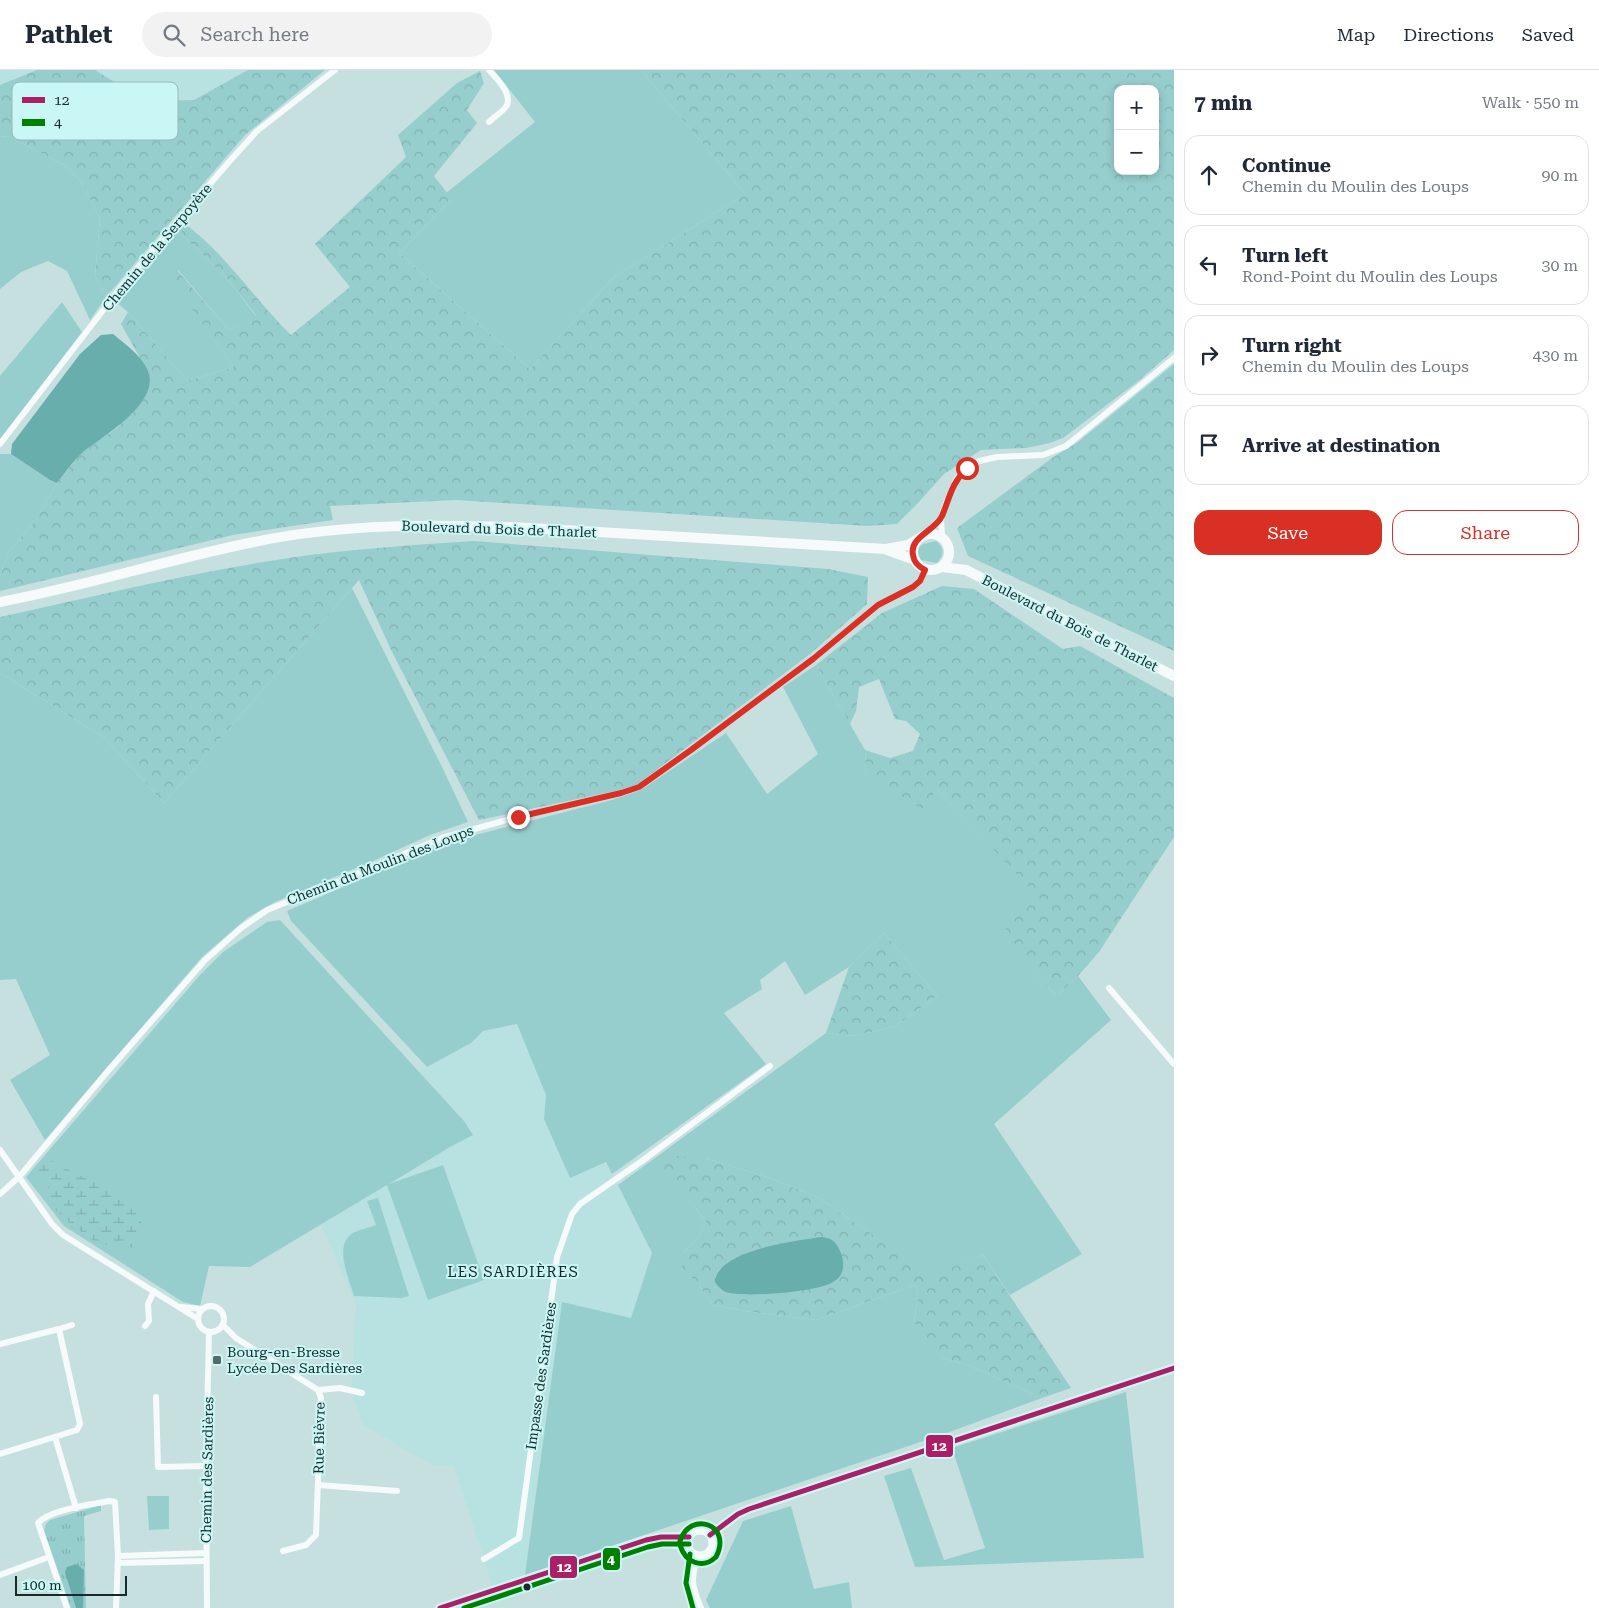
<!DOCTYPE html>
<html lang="en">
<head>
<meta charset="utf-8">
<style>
	body { margin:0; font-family:"Roboto Serif",serif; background:#f2f2f3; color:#1f2937 }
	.controls { position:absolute; right:15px; top:15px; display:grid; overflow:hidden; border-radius:10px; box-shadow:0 2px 8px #0003 }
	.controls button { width:45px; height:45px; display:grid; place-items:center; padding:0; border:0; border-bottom:1px solid #e0e1e3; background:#fff; color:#1f2937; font:25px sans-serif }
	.scale { position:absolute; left:15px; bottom:12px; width:112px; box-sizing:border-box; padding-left:5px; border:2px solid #182a2a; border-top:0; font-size:14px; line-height:18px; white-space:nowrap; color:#182a2a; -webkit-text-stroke:4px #c9f7f6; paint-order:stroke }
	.stop { position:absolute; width:15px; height:15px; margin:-11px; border:4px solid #d93025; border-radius:50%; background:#fff }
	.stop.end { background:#d93025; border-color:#fff; box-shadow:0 1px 5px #0008 }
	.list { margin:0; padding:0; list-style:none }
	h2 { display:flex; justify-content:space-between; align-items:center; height:65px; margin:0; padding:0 20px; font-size:21px }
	h2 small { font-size:16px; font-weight:400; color:#747a83 }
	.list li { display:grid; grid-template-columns:32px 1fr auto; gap:15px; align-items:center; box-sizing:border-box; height:80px; margin:0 10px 10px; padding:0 10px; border:1px solid #e0e1e3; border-radius:15px }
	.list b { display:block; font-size:19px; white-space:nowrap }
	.list p { margin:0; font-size:16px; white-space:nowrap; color:#747a83 }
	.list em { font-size:16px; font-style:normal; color:#747a83 }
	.actions { display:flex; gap:10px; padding:15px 20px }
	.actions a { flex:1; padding:11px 0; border:1px solid #d93025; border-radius:15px; text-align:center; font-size:18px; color:#d93025 }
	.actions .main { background:#d93025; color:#fff }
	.icon { flex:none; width:28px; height:28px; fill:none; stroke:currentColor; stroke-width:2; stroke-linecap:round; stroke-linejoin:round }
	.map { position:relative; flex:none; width:1174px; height:1538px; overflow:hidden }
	header { display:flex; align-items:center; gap:30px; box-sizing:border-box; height:70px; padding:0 25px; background:#fff; border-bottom:1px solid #e0e1e3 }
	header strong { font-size:24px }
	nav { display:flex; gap:28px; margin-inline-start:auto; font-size:18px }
	.search { width:350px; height:45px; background:#f2f2f3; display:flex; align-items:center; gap:12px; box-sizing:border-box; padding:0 18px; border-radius:28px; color:#747a83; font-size:19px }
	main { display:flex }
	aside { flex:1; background:#fff }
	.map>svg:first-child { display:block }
	.built { fill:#b7e2e1 }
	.green { fill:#96cecd }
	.forest { fill:url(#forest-crowns); fill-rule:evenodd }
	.wetland { fill:url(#wetland-marsh) }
	.park { fill:url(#park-tufts) }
	.water { fill:#67aead }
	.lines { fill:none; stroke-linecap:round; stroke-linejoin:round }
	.minor { stroke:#f6fafa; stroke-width:6 }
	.secondary { stroke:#f6fafa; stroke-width:9 }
	.primary { stroke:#f6fafa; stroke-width:10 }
	.bus-1-casing { stroke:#c9f7f6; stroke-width:9 }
	.bus-2-casing { stroke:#c9f7f6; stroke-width:9 }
	.bus-1 { stroke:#ab1f66; stroke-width:5 }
	.bus-2 { stroke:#008000; stroke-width:5 }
	.route { stroke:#d93025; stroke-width:6 }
	.poi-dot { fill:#556a69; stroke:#c9f7f6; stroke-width:2 }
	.bus-dot { fill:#182a2a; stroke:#c9f7f6; stroke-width:2 }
	.labels { text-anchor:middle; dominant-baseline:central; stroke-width:4; stroke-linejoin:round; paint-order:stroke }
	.street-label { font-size:14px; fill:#182a2a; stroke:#c9f7f6 }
	.poi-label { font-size:14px; fill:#182a2a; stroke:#c9f7f6; text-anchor:start }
	.neighbourhood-label { font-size:15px; letter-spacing:1px; fill:#182a2a; stroke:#c9f7f6 }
	.key { fill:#c9f7f6; stroke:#94bab9; stroke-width:1 }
	.key-label { font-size:14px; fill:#182a2a }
	.line-badge { stroke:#c9f7f6; stroke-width:2 }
	.badge-label { font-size:14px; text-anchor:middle; font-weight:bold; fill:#fff }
</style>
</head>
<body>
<header>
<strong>Pathlet</strong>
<div class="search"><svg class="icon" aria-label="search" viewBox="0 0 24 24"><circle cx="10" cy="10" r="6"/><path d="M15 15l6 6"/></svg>Search here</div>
<nav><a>Map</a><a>Directions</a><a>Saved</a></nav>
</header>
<main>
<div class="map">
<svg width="1174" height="1538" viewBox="0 0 1174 1538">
	<defs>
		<pattern id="forest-crowns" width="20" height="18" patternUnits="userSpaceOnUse" patternTransform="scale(1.25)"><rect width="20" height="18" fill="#96cecd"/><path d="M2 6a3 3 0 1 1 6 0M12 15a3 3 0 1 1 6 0" fill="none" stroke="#81b1b0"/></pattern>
		<pattern id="wetland-marsh" width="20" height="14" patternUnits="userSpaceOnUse" patternTransform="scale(1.25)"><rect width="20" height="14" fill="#96cecd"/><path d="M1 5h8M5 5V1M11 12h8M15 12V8" fill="none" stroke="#81b1b0"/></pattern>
		<pattern id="park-tufts" width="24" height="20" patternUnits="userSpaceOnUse" patternTransform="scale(1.25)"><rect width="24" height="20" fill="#96cecd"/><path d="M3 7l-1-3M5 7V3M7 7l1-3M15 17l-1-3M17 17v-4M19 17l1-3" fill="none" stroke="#81b1b0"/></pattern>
	</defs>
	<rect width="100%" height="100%" fill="#c6e0df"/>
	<g class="built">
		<polygon points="0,0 37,0 0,15"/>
		<polygon points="95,0 248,0 194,30 145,31"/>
		<polygon points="517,954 546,1025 544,1049 570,1108 606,1092 652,1183 631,1248 562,1233 524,1514 496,1526 454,1396 434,1396 363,1355 351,1321 356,1234 321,1155 450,1077 473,1065 464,1051 419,1002 471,973 483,961"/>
	</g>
	<g class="green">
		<polygon points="494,0 641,0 745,124 613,208 530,299 399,183 451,130 446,123 535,52"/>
		<polygon points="8,66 64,95 81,111 100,148 95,206 106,227 90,250 67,201 48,191 21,202 0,219 0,67"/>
		<polygon points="184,153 181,164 225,206 256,246 229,260 178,200 168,205 234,297 187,311 128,242 115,231"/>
		<polygon points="62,232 82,262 0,370 0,306"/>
		<polygon points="0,384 11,384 50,410 57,413 36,450 8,483 0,507"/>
		<path d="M936,471C945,478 944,485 937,493L921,490C912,474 925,474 936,471Z"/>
		<polygon points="352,518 443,699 468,752 430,765 373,791 275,832 247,848 202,887 45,1070 10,1010 50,985 16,909 0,910 0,603 105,668 164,733"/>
		<polygon points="816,595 865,680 866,705 937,719 1037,825 999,868 1057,926 1078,906 1111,950 994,1054 1082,1184 1010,1225 983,1185 925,1209 869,1162 819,1128 767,1107 707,1089 694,1136 706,1151 700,1165 683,1183 699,1215 713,1235 751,1242 816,1250 915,1215 918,1227 914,1251 942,1288 965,1294 1042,1328 947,1363 525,1505 562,1232 631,1248 652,1183 618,1115 826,963 853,966 894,957 937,926 884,863 849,897 805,925 785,891 760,910 762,919 724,943 766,994 612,1104 606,1092 570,1108 544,1049 546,1025 517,954 483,961 471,973 427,997 291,851 287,841 439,776 479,764 612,730 641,720 726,663 767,724 818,684 783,617"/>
		<polygon points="280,850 464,1051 473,1065 450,1077 389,1114 443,1095 484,1210 428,1230 387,1115 250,1197 209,1196 200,1236 183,1232 64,1156 26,1107 200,905 223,882 267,852"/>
		<path d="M378,1128L409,1226L401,1228L354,1226C349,1208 333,1175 353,1163C360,1159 369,1158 376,1155L367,1131Z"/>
		<polygon points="1126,1322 1144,1488 915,1497 884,1406 911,1398 944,1490 985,1478 952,1378"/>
		<polygon points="147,1426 169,1426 169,1459 149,1460"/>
		<polygon points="791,1436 814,1519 849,1512 852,1538 710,1538 706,1530 743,1451"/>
	</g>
	<g class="forest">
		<polygon points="37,0 95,0 145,31 194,30 248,0 325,0 245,65 106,227 95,206 100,148 81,111 64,95 8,66 0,67 0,15"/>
		<path d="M641,0H1174V280L1136,313L1063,368L1050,373L1026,378L981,380L944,404L917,434L897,454L867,456L456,430L330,436L333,450L233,465L0,521V507L8,483L36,450L57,413L80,384L118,357L149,304L121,254L128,242L187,311L234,297L167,205L177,200L229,260L256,245L225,206L181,164L184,153C226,184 254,229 291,265L350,217L315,174L406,87L398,65L457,13L480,1L484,13L467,40L477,53L434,106L452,129L399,183L530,299L613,208L745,124ZM1118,19H1155V101H1118Z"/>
		<polygon points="1174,294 1174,581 968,486 957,458 1052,388 1078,372"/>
		<path d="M474,471L828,499L868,507L867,534L810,584L634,717L479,750L392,582L359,510L164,733L105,668L0,603V547C96,526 192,502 289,488C351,479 412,475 474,471Z"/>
		<polygon points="942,516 974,519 1063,579 1080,576 1174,628 1174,767 1099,882 1078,906 1057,926 998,868 1036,825 937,719 922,739 866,705 865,680 890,688 913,681 920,664 906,651 895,649 879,609 859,617 856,641 850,654 816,595 882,543"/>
		<polygon points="884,863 937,926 894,957 853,966 826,963 849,897"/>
		<polygon points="678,1086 707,1089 767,1107 819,1128 869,1162 925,1208 983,1185 1071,1318 1042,1328 965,1294 942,1288 927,1275 914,1251 918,1227 915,1215 816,1250 751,1242 713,1235 699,1215 682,1197 683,1183 700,1165 706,1151 694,1136 661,1103 664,1090"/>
	</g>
	<polygon class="wetland" points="48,1089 134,1133 144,1160 135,1178 98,1174 71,1154 49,1134 47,1109 35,1104"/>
	<polygon class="park" points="101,1435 101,1441 84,1446 86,1538 71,1538 44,1460 46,1454 50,1450"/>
	<g class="water">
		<path d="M113,264C126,275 144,287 149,304C157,335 102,367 82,383C73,391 65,403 57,413L50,410L11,384L12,374L80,284L101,265Z"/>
		<path d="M821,1167C830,1168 835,1170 839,1179C845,1190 846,1205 833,1212C818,1222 743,1228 726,1222C721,1220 718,1216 715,1212C717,1180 796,1171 821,1167Z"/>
		<polygon points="76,1494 84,1500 83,1538 76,1538 65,1502 67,1497"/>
	</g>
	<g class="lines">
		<g class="minor">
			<path d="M489,52C494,47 504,41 507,35C512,23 496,8 489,0"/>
			<polyline points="0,374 121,217 228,93 257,61 335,0"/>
			<polyline points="926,464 941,448"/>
			<polyline points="942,467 941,448 946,433 957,408 967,398 979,391 997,387 1043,385 1066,376 1174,288"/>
			<polyline points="1109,918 1174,994"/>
			<polyline points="0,1080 52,1154 63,1165 198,1249"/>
			<polyline points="0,1124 19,1107 107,1002 205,890 241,858 267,840 337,812 442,768 518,747 621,723 639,717 691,680 813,589 878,535 913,517 920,511 925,500"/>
			<circle cx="211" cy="1249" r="13"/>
			<polyline points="181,1237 202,1239"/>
			<polyline points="223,1255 236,1268 318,1320 321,1328 316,1465 306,1475 283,1481"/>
			<polyline points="145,1256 149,1251 148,1234 154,1221"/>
			<polyline points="59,1259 72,1255"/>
			<polyline points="0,1274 59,1259 80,1354 77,1360 0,1384"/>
			<polyline points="318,1320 340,1318 362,1323"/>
			<polyline points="156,1327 158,1397 206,1396"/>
			<polyline points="55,1367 76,1438"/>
			<polyline points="318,1415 397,1421"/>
			<polyline points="118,1486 206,1483"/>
			<path d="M697,1486C691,1512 691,1513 701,1538"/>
			<polyline points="484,1489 519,1468 557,1187 572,1144 580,1134 642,1091 770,996"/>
			<polyline points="118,1493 206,1491"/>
			<polyline points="0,1505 49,1487"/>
			<path d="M67,1538L38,1453C49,1440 92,1434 110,1431L115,1432L118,1486L116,1538"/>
			<polyline points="207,1538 206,1396 209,1262"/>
		</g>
		<g class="secondary">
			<circle cx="700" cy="1473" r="13"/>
			<polyline points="710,1465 738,1444 749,1439 1174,1298"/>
			<polyline points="660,1472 688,1476"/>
			<polyline points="470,1534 507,1521"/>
			<polyline points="440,1538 646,1470 661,1467 689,1467"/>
		</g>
		<g class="primary">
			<circle cx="931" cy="482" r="18"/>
			<polyline points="887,480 915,490"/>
			<polyline points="942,497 966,500 1174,606"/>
			<path d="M0,532C86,516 169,489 254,472C345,453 438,454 530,458L886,479L908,475L918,469"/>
		</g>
		<defs>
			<g id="bus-1">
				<polyline points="710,1465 738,1444 749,1439 1174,1298"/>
				<polyline points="440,1538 646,1470 661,1467 689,1467"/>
			</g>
			<g id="bus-2">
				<path d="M680,1471C690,1440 733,1454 716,1487C702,1500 685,1492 680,1475"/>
				<polyline points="690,1484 686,1513 693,1538"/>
				<polyline points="464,1538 648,1477 662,1474 689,1474"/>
			</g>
		</defs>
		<use href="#bus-1" class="bus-1-casing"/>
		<use href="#bus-2" class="bus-2-casing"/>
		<use href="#bus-1" class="bus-1"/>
		<use href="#bus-2" class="bus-2"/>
	</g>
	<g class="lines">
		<path class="route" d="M518,747L621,723L639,717L691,680L813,589L878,535L913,517L920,511L925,500C919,497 914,493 913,485C909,467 935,461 942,446C950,427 951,414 967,398"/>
	</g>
	<rect class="poi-dot" x="212" y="1285" width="10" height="10" rx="2.5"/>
	<circle class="bus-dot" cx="527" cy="1517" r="4.5"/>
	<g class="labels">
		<g class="street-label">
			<text transform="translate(157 177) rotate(-50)">Chemin de la Serpoyère</text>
			<text transform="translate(499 459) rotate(2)">Boulevard du Bois de Tharlet</text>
			<text transform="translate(1070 553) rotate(27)">Boulevard du Bois de Tharlet</text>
			<text transform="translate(380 795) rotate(-21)">Chemin du Moulin des Loups</text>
			<text transform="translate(541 1306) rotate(-82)">Impasse des Sardières</text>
			<text transform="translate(319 1368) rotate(-89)">Rue Bièvre</text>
			<text transform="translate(207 1400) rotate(-89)">Chemin des Sardières</text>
		</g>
		<g class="poi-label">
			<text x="227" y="1282">Bourg-en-Bresse<tspan x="227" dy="16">Lycée Des Sardières</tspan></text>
		</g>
		<g class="neighbourhood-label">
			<text x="513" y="1202">LES SARDIÈRES</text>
		</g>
	</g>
	<rect x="12" y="12" width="166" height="58" rx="8" class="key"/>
	<rect x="22" y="27" width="23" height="6" fill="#ab1f66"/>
	<rect x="22" y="49" width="23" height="7" fill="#008000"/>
	<g class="key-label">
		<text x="54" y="35">12</text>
		<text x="54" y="57">4</text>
	</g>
	<g class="line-badge">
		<rect x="925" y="1364" width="29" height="24" rx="5" fill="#ab1f66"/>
		<rect x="602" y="1477" width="19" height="24" rx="5" fill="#008000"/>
		<rect x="549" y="1485" width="29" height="24" rx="5" fill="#ab1f66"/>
	</g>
	<g class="badge-label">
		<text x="939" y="1381">12</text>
		<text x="611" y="1494">4</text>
		<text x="564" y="1502">12</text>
	</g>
</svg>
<div class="controls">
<button>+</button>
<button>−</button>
</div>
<div class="scale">100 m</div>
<div class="stop" style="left:967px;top:398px"></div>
<div class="stop end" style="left:518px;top:747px"></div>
</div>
<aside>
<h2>7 min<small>Walk · 550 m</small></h2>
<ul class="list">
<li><svg class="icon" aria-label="ahead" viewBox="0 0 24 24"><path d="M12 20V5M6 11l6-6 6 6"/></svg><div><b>Continue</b><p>Chemin du Moulin des Loups</p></div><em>90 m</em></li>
<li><svg class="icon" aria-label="left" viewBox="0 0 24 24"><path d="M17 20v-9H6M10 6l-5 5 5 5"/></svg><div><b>Turn left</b><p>Rond-Point du Moulin des Loups</p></div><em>30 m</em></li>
<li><svg class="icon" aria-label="right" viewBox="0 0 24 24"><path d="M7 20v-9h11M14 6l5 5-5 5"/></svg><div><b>Turn right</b><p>Chemin du Moulin des Loups</p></div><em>430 m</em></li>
<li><svg class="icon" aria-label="arrive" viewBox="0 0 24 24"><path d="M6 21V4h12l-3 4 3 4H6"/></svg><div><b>Arrive at destination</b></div></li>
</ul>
<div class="actions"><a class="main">Save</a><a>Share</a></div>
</aside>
</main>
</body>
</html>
